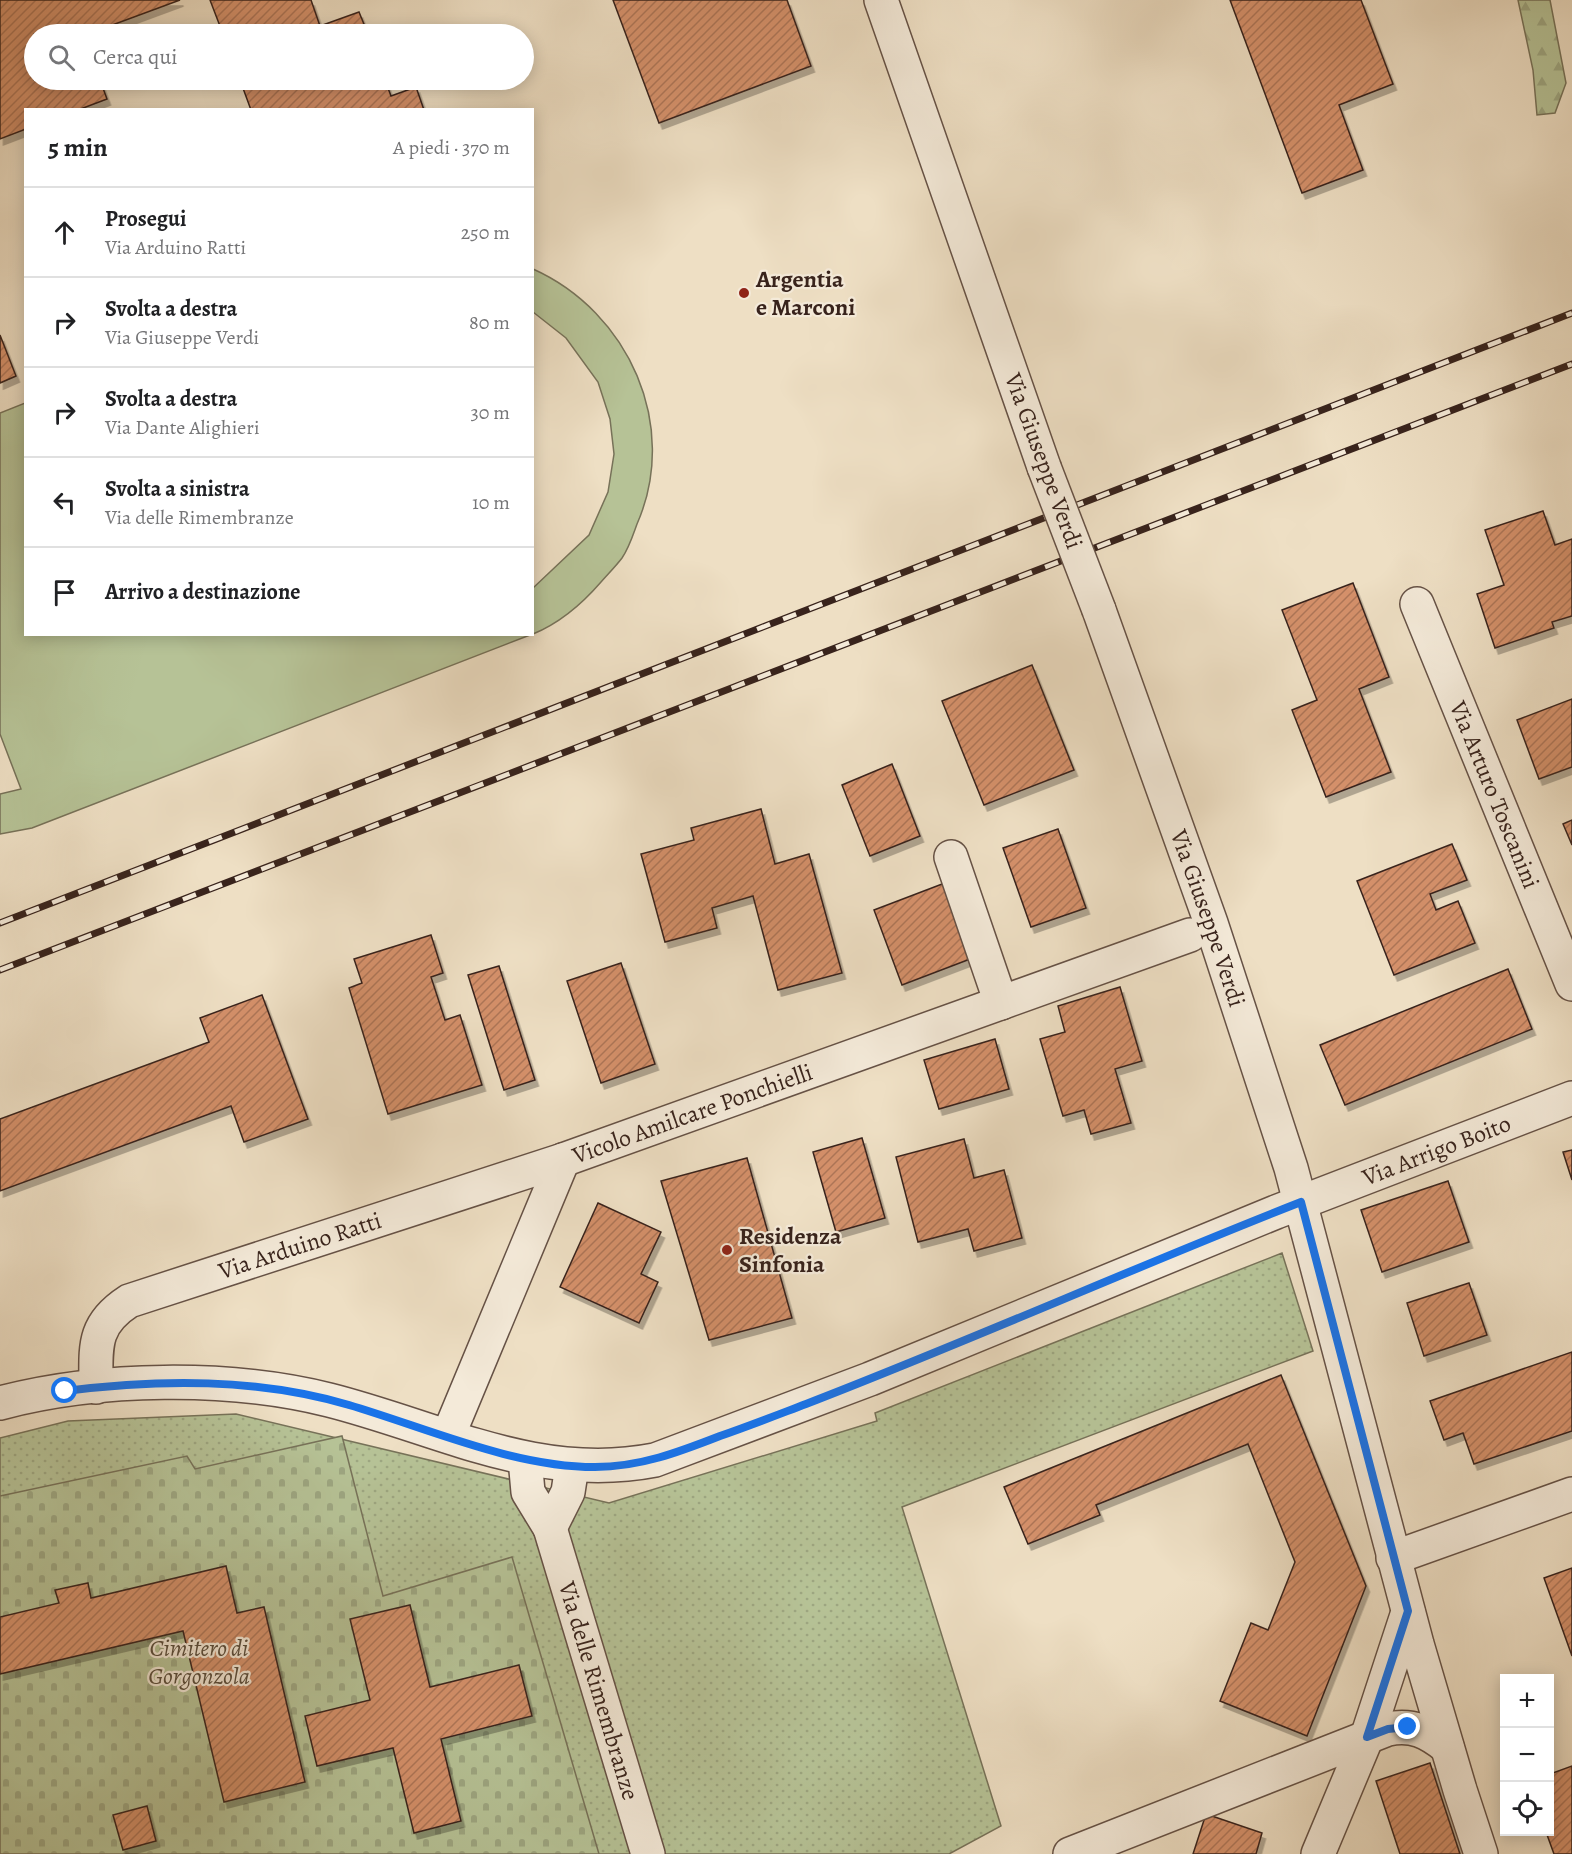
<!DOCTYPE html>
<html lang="it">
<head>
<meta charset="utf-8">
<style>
	body { margin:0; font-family:Alegreya,serif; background:#f2f2f2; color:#202124 }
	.controls { position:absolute; right:18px; bottom:18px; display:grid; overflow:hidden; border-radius:0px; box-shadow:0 3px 15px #0003 }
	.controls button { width:54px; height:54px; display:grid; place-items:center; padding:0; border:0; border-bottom:2px solid #e0e0e0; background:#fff; color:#202124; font:30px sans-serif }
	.stop { position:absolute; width:18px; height:18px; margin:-14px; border:4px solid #1a73e8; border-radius:50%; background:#fff }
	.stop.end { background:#1a73e8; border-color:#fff; box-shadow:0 2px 6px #0008 }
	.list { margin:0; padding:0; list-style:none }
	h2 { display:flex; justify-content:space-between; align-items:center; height:78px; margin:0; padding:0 24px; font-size:26px }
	h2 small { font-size:20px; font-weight:400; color:#757577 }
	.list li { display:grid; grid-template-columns:39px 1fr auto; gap:18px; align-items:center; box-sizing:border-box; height:90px; padding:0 24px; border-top:2px solid #e0e0e0 }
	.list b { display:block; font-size:22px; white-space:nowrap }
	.list p { margin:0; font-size:20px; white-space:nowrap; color:#757577 }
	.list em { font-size:20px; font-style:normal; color:#757577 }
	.icon { flex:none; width:33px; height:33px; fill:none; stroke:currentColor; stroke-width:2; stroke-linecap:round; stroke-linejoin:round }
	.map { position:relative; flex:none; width:1572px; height:1854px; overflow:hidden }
	.search { position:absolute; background:#fff; box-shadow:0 3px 15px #0003; left:24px; top:24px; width:510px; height:66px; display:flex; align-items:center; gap:15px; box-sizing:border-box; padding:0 21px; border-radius:33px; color:#757577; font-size:22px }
	.panel { position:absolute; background:#fff; box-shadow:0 3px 15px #0003; left:24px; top:108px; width:510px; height:528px; border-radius:0px }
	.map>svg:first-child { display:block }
	.grass { fill:url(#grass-dots); stroke:#777259; stroke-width:1.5 }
	.forest { fill:url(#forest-firs); stroke:#777259; stroke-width:1.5 }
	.cemetery { fill:url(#cemetery-stones); stroke:#777259; stroke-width:1.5 }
	.garden { fill:#b6c296; stroke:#777259; stroke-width:1.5 }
	.building { fill:url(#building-hatch); stroke:#38231c; stroke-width:1.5; filter:url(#shadow) }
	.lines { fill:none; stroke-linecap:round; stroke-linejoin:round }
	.minor-casing { stroke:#665246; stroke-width:36 }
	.minor { stroke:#f4ead9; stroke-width:33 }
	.rail-casing { stroke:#38231c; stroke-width:7 }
	.rail { stroke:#f4ead9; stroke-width:4.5; stroke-dasharray:14; stroke-linecap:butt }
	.minor-bridge-casing { stroke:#665246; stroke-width:36; stroke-linecap:butt }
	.minor-bridge { stroke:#f4ead9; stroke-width:33 }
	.route { stroke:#1a73e8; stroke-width:8 }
	.poi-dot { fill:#8f2418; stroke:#f4ead9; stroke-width:2 }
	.labels { text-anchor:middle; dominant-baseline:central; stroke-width:4.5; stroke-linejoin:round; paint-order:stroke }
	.poi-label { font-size:24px; font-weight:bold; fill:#38231c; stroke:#f4ead9; text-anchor:start }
	.street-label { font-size:24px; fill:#38231c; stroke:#f4ead9 }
	.park-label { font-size:24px; font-style:italic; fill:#584b3a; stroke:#f4ead9 }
</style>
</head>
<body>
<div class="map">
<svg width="1572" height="1854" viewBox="0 0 1572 1854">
	<defs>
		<pattern id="grass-dots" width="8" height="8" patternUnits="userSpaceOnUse" patternTransform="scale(1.5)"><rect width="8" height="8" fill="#b6c296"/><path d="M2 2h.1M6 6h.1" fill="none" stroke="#9da681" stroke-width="1.8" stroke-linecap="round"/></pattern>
		<pattern id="forest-firs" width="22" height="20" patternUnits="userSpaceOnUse" patternTransform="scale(1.5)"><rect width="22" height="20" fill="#b6c296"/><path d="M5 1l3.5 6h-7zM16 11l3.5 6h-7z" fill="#9da681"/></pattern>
		<pattern id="cemetery-stones" width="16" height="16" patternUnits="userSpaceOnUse" patternTransform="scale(1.5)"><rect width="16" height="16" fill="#b6c296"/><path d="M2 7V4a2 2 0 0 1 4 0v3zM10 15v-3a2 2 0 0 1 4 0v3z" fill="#9da681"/></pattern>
		<pattern id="building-hatch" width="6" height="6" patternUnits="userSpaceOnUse" patternTransform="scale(1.5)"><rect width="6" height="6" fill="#d4906b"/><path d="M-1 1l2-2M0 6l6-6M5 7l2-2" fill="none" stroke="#ad7557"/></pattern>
		<filter id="shadow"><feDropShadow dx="3.5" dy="6" stdDeviation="0" flood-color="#0004"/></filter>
	</defs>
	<rect width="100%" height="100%" fill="#eedfc4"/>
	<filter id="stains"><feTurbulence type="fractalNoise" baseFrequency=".00333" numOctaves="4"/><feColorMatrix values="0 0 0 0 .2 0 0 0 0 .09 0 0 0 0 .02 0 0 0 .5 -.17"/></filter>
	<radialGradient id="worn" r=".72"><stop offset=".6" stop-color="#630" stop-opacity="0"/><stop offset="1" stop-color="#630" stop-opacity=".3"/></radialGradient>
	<polygon class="grass" points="1282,1253 1313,1351 902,1507 1001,1826 949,1854 0,1854 0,1438 68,1421 236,1414 609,1503 877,1421 875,1413"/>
	<polygon class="forest" points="1518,0 1550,0 1566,83 1555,113 1537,115 1533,70"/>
	<polygon class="cemetery" points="342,1436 383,1596 512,1557 599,1854 0,1854 0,1496 187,1456 195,1469"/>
	<g class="garden">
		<path d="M533,269C629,312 680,426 637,524C633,535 629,548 622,558C616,566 608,574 601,582C582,604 560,623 533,634V588L589,535L608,492L614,454L610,419L598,382L566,338L533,312Z"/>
		<polygon points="25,403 26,634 530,635 32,828 0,834 0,794 21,789 0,734 0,413"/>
	</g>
	<g class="building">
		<polygon points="0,0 180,0 88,34 34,34 34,80 100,80 107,99 78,110 26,110 26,129 0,139"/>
		<polygon points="210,0 311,0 320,26 359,12 368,34 223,34"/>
		<polygon points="613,0 787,0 811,66 659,123"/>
		<polygon points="1230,0 1361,0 1393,84 1339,105 1363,170 1302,193"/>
		<polygon points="240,80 385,80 391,96 416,87 424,110 251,110"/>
		<polygon points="0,335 16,376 0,383"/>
		<polygon points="1543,511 1555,545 1572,539 1572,616 1552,622 1554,628 1495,648 1477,594 1504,585 1485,530"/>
		<polygon points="1353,583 1389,677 1359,689 1391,772 1326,797 1292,710 1317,700 1282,610"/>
		<polygon points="1032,665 1074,770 984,805 942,701"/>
		<polygon points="1572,699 1572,767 1539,779 1517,720"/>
		<polygon points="892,764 920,836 870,856 842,785"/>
		<polygon points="761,809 775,864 809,854 842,973 778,990 753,896 712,908 717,928 665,942 641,854 694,840 691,828"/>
		<polygon points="1572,820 1572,845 1563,824"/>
		<polygon points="1058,829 1086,908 1031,927 1003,848"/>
		<polygon points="1452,844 1467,880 1430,894 1436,910 1458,901 1475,943 1394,975 1357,881"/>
		<polygon points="950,881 978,956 902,985 874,910"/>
		<polygon points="431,935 443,973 431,977 445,1020 460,1015 482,1085 388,1114 349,988 362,983 354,959"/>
		<polygon points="621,963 655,1064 601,1083 567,981"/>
		<polygon points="499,966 535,1080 504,1090 468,975"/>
		<polygon points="1508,969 1532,1029 1345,1105 1320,1045"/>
		<polygon points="1120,987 1142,1061 1115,1069 1131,1123 1091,1134 1084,1110 1063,1116 1040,1039 1065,1032 1058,1006"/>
		<polygon points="262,995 308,1119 244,1142 231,1106 0,1191 0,1119 209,1042 200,1018"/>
		<polygon points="995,1039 1009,1089 939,1109 924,1060"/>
		<polygon points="862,1138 885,1218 836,1232 813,1152"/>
		<polygon points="964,1139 974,1178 1004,1170 1022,1238 974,1251 968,1229 918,1242 896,1157"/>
		<polygon points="1572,1150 1572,1180 1563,1152"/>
		<polygon points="747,1158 792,1318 709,1340 661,1181"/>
		<polygon points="1448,1181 1469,1242 1382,1272 1361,1210"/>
		<polygon points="598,1203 661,1232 641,1274 658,1282 639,1323 560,1287"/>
		<polygon points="1469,1283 1487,1335 1424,1356 1407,1303"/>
		<polygon points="1572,1352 1572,1431 1474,1464 1463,1433 1444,1440 1430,1401"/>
		<polygon points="1281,1375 1366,1586 1307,1736 1220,1701 1251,1623 1268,1630 1295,1562 1248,1444 1096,1505 1100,1515 1028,1544 1004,1487"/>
		<polygon points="226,1566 237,1613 264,1607 305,1782 224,1802 183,1631 0,1674 0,1617 59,1603 55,1590 88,1583 91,1598"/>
		<polygon points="1572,1568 1572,1656 1544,1578"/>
		<polygon points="410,1605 430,1687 519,1665 532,1716 441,1739 461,1821 414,1833 393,1748 317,1766 305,1716 370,1700 350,1619"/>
		<polygon points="1430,1763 1460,1854 1400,1854 1376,1781"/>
		<polygon points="1572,1766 1572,1854 1554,1854 1546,1832 1550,1832 1550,1774"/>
		<polygon points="147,1806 156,1841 123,1850 113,1815"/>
		<polygon points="1206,1814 1262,1833 1256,1854 1193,1854"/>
	</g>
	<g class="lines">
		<defs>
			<g id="minor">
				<polyline points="881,0 1044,467"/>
				<path id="s1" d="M1417,604L1572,984"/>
				<path id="s2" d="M1099,610L1211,923L1291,1168L1417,1644L1460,1790L1481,1854"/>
				<polyline points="951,857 1001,1003"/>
				<path id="s3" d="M96,1387C96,1347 92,1325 129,1301L563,1160L1190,935"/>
				<path id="s4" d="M0,1403C99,1377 229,1375 329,1400C440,1428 537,1483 655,1460L870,1379L1276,1212L1572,1098"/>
				<polyline points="448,1436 563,1160"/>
				<polyline points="525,1459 528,1492 550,1528 568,1492 572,1466"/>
				<path id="s5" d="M550,1528L648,1854"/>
				<polyline points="1393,1558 1572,1494"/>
				<path d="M1070,1854L1388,1729C1413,1724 1428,1732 1447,1747"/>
				<polyline points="1318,1854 1367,1737 1408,1612"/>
			</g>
		</defs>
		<use href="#minor" class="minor-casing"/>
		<use href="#minor" class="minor"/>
		<defs>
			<g id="rail">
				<polyline points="0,923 1572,313"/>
				<polyline points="0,970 1572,364"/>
			</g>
		</defs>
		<use href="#rail" class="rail-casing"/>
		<use href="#rail" class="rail"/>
		<defs>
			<polyline id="minor-bridge" points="1044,467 1099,610"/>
		</defs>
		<use href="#minor-bridge" class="minor-bridge-casing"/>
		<use href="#minor-bridge" class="minor-bridge"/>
	</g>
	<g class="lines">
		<path class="route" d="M65,1391C160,1379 257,1378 349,1405C427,1428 513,1467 595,1467C640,1467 679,1452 720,1436C749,1426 777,1415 806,1404C972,1340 1135,1267 1301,1202L1408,1611L1367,1737L1388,1729L1408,1727"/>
	</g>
	<g class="poi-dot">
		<circle cx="744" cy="293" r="6"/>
		<circle cx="727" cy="1250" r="6"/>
	</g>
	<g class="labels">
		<g class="poi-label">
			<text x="756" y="279">Argentia<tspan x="756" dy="28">e Marconi</tspan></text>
			<text x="739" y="1236">Residenza<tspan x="739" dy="28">Sinfonia</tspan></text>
		</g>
		<g class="street-label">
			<text transform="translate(1044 461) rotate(70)">Via Giuseppe Verdi</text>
			<text stroke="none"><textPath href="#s1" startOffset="206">Via Arturo Toscanini</textPath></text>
			<text stroke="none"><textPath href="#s2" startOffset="327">Via Giuseppe Verdi</textPath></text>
			<text stroke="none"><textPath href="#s3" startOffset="692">Vicolo Amilcare Ponchielli</textPath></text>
			<text stroke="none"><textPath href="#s4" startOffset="1508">Via Arrigo Boito</textPath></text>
			<text stroke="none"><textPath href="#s3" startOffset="278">Via Arduino Ratti</textPath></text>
			<text stroke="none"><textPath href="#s5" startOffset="170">Via delle Rimembranze</textPath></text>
		</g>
		<g class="park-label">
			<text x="199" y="1648">Cimitero di<tspan x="199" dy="28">Gorgonzola</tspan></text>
		</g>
	</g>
	<rect width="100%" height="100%" filter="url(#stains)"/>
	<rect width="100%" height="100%" fill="url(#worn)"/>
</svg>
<div class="controls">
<button>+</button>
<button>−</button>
<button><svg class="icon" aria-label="locate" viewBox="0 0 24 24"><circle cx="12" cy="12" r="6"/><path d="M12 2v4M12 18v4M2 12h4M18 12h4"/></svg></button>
</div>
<div class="stop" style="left:65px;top:1391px"></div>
<div class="stop end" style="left:1408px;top:1727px"></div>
<div class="search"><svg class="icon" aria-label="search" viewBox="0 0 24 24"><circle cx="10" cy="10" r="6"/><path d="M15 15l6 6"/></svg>Cerca qui</div>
<section class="panel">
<h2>5 min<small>A piedi · 370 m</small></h2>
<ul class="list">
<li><svg class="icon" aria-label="ahead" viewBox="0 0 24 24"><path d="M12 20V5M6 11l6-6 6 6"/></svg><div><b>Prosegui</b><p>Via Arduino Ratti</p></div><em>250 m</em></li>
<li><svg class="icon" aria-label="right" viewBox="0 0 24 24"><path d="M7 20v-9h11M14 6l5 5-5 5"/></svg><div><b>Svolta a destra</b><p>Via Giuseppe Verdi</p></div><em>80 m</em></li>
<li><svg class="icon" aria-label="right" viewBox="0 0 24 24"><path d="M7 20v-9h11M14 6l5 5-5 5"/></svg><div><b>Svolta a destra</b><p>Via Dante Alighieri</p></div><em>30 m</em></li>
<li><svg class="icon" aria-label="left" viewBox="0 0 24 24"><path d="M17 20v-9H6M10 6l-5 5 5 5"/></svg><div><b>Svolta a sinistra</b><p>Via delle Rimembranze</p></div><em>10 m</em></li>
<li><svg class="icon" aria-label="arrive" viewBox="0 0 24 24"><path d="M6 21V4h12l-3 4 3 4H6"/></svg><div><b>Arrivo a destinazione</b></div></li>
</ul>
</section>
</div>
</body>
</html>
